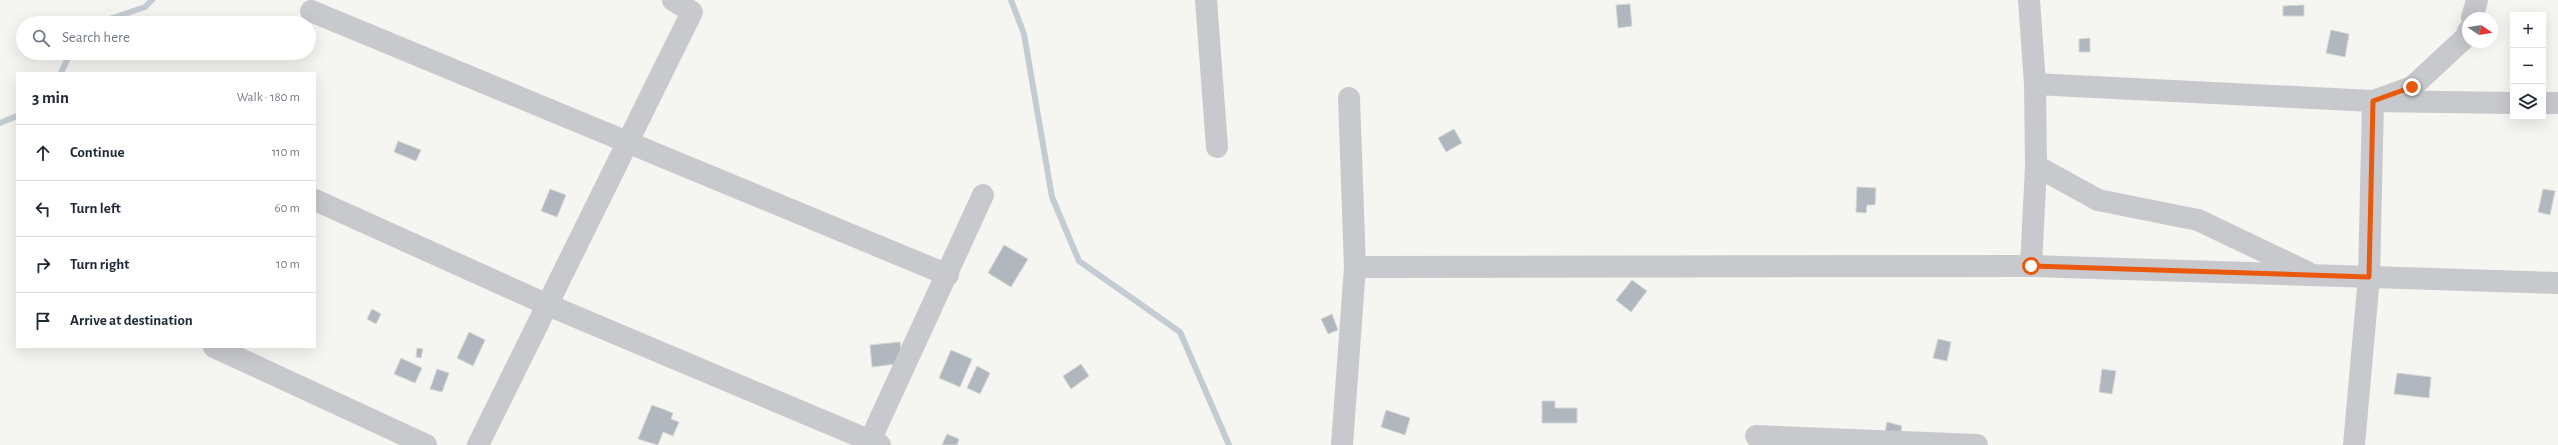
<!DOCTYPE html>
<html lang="en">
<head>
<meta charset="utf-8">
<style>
	body { margin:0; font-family:"Alegreya Sans",sans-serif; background:#f6f6f7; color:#1f2937 }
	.controls { position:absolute; right:12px; top:12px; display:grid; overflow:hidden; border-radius:0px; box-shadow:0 4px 16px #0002 }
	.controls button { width:36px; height:36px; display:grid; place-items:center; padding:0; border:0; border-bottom:1px solid #e0e1e3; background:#fff; color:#1f2937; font:20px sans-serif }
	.compass { position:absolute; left:2462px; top:12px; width:36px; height:36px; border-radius:50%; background:#fff; box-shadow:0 4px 16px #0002; rotate:102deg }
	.stop { position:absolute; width:12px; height:12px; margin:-9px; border:3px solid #ea580c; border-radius:50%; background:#fff }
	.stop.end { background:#ea580c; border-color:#fff; box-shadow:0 1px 4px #0008 }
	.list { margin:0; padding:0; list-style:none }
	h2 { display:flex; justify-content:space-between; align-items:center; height:52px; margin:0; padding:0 16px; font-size:17px }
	h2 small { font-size:13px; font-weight:400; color:#747a83 }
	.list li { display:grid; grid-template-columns:26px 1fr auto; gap:12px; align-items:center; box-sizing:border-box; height:56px; padding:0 16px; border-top:1px solid #e0e1e3 }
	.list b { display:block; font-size:15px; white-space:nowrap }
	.list em { font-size:13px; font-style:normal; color:#747a83 }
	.icon { flex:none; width:22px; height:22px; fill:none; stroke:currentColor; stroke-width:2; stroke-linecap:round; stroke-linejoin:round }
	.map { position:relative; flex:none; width:2558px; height:445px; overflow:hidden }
	.search { position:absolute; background:#fff; box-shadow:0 4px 16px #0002; left:16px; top:16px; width:300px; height:44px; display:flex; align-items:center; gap:10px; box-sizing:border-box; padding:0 14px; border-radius:22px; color:#747a83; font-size:15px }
	.panel { position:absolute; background:#fff; box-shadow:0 4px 16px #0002; left:16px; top:72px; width:300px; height:276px; border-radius:0px }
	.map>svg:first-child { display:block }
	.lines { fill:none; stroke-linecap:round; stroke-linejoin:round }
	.stream { stroke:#c4ccd3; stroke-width:6 }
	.building { fill:#b1b7be; stroke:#d6d7d4 }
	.minor { stroke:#c7c9cd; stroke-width:22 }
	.route { stroke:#ea580c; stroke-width:5 }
</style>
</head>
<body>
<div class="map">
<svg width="2558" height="445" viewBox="0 0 2558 445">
	<rect width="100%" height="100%" fill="#f5f6f1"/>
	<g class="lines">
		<g class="stream">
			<polyline points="1011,0 1024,34 1052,197 1079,261 1180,332 1229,445"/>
			<polyline points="98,23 145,7 152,0"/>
			<polyline points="61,73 70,53"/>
			<polyline points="0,123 17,116"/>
		</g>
	</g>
	<g class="building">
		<polygon points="1630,4 1632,26 1618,28 1616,5"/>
		<polygon points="2304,5 2304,16 2283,16 2283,6"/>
		<polygon points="2331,30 2349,34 2345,57 2326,53"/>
		<polygon points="2090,38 2090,52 2079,52 2079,39"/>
		<polygon points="1454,129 1462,143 1446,152 1438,138"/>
		<polygon points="398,141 421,150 416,161 394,152"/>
		<polygon points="1857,187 1876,188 1875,205 1867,205 1866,213 1856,212"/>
		<polygon points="550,189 566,195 557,217 541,211"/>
		<polygon points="2543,189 2555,191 2550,215 2538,212"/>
		<polygon points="1004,245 1028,259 1011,287 988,273"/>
		<polygon points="1632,280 1647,291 1631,312 1616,300"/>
		<polygon points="372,309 381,314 376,324 367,319"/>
		<polygon points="1332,314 1338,330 1328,334 1321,319"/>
		<polygon points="469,332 485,340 473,366 457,358"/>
		<polygon points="1938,339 1951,342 1947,361 1933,358"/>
		<polygon points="900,342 903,363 872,367 870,345"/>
		<polygon points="417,348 423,349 421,358 416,357"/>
		<polygon points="951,350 972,359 960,387 939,378"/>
		<polygon points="401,358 422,368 415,383 394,374"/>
		<polygon points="1081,364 1089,376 1071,389 1063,376"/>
		<polygon points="977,366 990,373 980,394 967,388"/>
		<polygon points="437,369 449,373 442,392 430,389"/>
		<polygon points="2102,369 2116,371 2112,394 2099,392"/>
		<polygon points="2397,373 2431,377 2429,398 2394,394"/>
		<polygon points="1542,401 1555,401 1555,408 1577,408 1577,423 1542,423"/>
		<polygon points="652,405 673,413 671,419 679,422 673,436 663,432 658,445 638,439"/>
		<polygon points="1386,410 1410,418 1405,435 1381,427"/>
		<polygon points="1887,422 1902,426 1898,445 1883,443"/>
		<polygon points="947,434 959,439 957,445 942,445"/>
	</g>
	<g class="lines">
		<g class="minor">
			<polyline points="1206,0 1217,147"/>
			<polyline points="2029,0 2035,84 2036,166 2031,266"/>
			<polyline points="311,11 948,275"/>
			<polyline points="2472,18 2477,0"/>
			<polyline points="2035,84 2373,101 2412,87 2466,37 2468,31"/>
			<polyline points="2543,103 2558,103"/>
			<polyline points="2036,166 2098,200 2198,220 2307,272"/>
			<polyline points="315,200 548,305 880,445"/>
			<polyline points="1355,267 2031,266 2558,283"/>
			<polyline points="214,347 426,445"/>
			<polyline points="1756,436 1977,445"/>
			<polyline points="478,445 692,12 673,0"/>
			<polyline points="868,445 983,195"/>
			<polyline points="1342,445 1355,267 1349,98"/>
			<polyline points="2354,445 2369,277 2373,101 2513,103"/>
		</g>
	</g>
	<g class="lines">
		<polyline class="route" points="2031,266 2369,277 2373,101 2412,87"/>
	</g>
</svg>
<div class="controls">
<button>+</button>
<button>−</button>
<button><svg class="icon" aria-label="layers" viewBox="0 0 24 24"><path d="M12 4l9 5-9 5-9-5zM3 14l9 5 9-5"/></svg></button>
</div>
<svg class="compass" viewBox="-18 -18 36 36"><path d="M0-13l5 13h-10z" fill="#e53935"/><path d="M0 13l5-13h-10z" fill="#747a83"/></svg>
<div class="stop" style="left:2031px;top:266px"></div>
<div class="stop end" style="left:2412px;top:87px"></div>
<div class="search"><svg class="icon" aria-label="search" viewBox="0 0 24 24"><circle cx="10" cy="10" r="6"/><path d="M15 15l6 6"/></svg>Search here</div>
<section class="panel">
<h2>3 min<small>Walk · 180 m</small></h2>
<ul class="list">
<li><svg class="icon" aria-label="ahead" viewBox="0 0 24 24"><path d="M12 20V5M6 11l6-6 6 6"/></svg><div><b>Continue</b></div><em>110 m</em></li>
<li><svg class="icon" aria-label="left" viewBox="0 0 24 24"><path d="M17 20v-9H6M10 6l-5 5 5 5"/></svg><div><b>Turn left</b></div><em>60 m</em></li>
<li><svg class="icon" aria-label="right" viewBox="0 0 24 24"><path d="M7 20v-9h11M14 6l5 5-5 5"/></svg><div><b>Turn right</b></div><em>10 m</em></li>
<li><svg class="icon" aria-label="arrive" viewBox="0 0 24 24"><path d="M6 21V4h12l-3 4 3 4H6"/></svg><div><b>Arrive at destination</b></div></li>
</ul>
</section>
</div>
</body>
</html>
